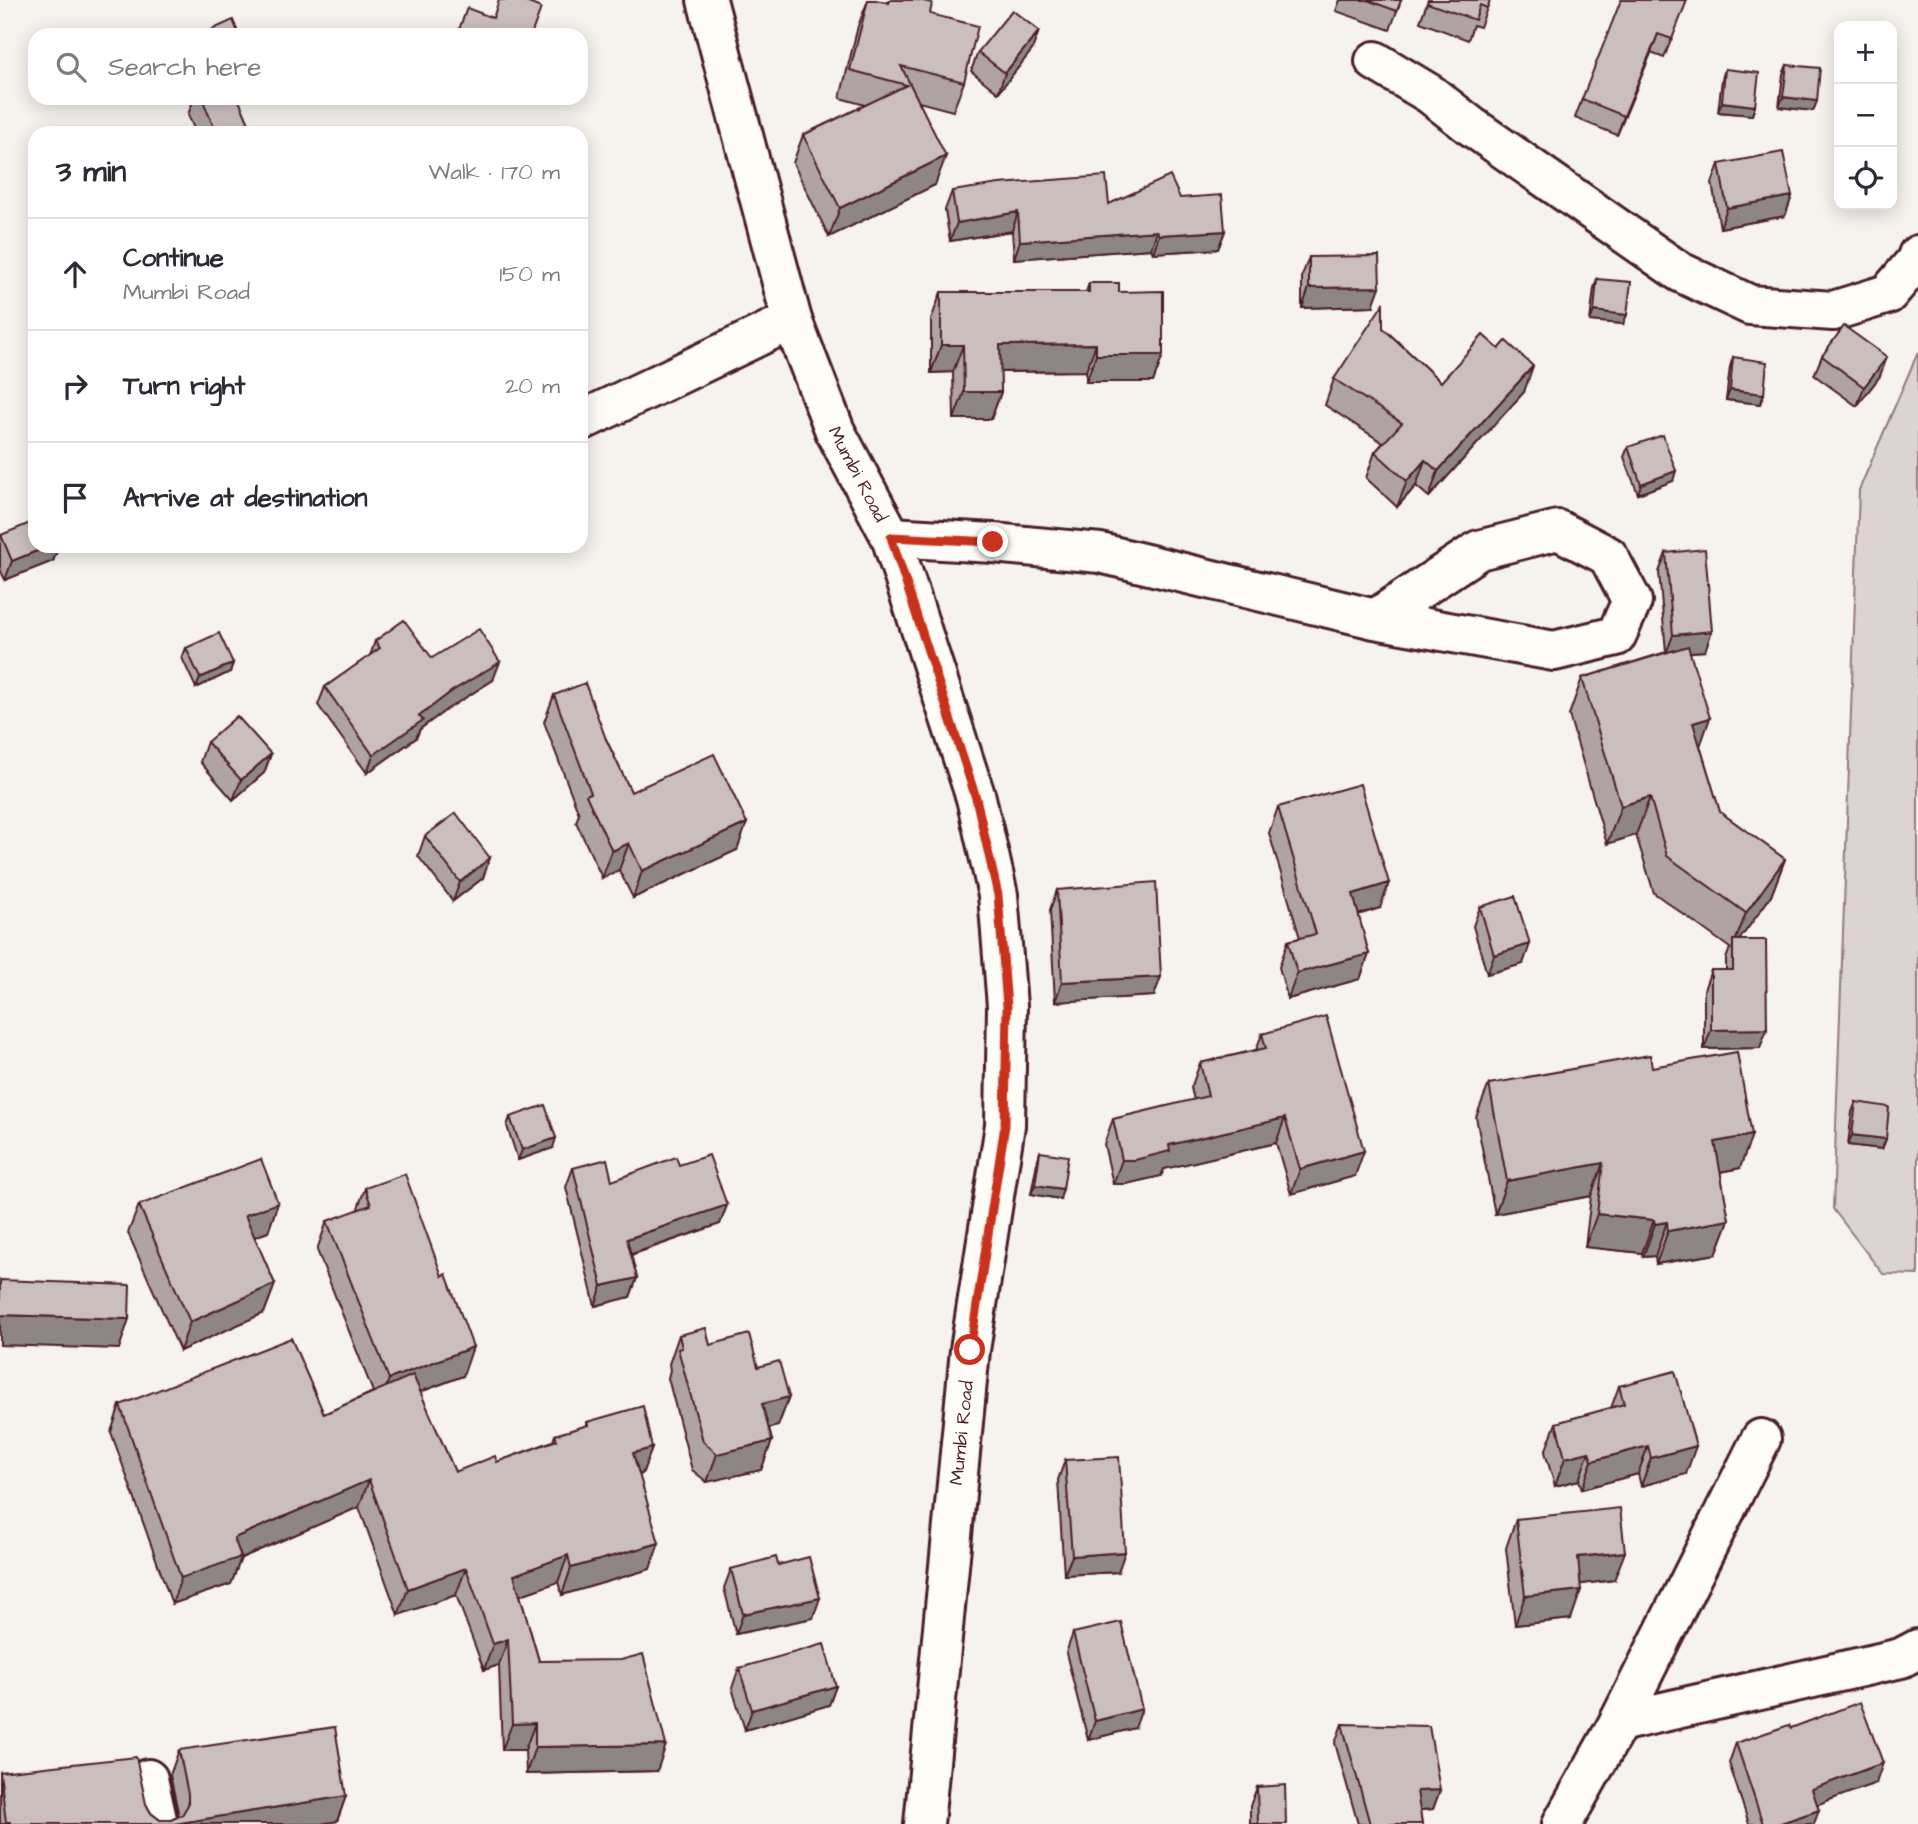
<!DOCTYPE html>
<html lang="en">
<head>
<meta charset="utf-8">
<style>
	body { margin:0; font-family:"Architects Daughter",sans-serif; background:#f7f7f7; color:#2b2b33 }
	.controls { position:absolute; right:21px; top:21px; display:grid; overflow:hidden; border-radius:14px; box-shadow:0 4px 18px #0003 }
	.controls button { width:63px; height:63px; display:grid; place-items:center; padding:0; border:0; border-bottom:2px solid #e1e1e2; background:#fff; color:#2b2b33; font:35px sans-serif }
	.stop { position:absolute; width:21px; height:21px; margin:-16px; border:5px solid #c8321e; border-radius:50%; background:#fff }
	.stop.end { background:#c8321e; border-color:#fff; box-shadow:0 2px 7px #0008 }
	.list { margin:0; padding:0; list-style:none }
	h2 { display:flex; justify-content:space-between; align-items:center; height:91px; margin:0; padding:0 28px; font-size:30px }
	h2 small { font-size:23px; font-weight:400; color:#7c7c81 }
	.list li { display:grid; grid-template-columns:46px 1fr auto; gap:21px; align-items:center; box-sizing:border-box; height:112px; padding:0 28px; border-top:2px solid #e1e1e2 }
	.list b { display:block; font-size:26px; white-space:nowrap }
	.list p { margin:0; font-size:23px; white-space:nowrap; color:#7c7c81 }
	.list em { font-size:23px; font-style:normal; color:#7c7c81 }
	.icon { flex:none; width:38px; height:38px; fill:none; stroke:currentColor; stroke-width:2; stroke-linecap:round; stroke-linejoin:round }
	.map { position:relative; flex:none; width:1918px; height:1824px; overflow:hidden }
	.search { position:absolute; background:#fff; box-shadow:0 4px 18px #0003; left:28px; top:28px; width:560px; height:77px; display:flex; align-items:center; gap:18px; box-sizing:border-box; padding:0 24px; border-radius:21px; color:#7c7c81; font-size:26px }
	.panel { position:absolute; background:#fff; box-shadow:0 4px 18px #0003; left:28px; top:126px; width:560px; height:427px; border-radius:21px }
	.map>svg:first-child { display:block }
	.green { fill:#dcd4d2; stroke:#937a7e; stroke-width:2 }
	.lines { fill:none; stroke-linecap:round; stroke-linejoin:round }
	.minor-casing { stroke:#4a1f2b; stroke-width:44 }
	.minor { stroke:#fdfcf7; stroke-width:38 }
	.wall { fill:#afa4a3; stroke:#4a1f2b; stroke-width:2 }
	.shaded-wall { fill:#8e8685; stroke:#4a1f2b; stroke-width:2 }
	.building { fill:#cbbfbe; stroke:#4a1f2b; stroke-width:2 }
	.route { stroke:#c8321e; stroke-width:9 }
	.labels { text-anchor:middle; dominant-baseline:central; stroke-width:5; stroke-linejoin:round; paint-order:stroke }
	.street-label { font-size:19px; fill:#4a1f2b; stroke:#fdfcf7 }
</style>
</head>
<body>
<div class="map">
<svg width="1918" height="1824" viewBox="0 0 1918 1824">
	<rect width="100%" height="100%" fill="#f6f3ef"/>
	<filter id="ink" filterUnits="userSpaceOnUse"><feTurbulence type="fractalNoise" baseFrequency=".0143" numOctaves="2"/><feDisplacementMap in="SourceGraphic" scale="14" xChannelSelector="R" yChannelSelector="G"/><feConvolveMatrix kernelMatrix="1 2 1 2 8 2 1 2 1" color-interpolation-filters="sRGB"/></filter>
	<g filter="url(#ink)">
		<polygon class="green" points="1918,352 1918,1275 1883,1274 1833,1209 1859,490"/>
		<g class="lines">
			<defs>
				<g id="minor">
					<path id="s1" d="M707,0L792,320L835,431L891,537L976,798L998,895L1007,1006L1005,1125L970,1350L924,1824"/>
					<polyline points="1375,61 1430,94 1471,126 1680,272 1750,305 1833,311 1888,294 1916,261 1918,255"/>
					<polyline points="581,421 792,320"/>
					<polyline points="891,537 993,543 1100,553 1375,619 1554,651 1616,636 1632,601 1608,556 1558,530 1479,550 1375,619"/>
					<polyline points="1619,1722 1901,1658 1918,1649"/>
					<polyline points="148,1779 158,1824"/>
					<polyline points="1562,1824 1619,1722 1761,1439"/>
				</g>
			</defs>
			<use href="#minor" class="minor-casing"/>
			<use href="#minor" class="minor"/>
		</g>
		<g class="wall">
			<polygon points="868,0 887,3 889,0 919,0 930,14 964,82 953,111 919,102 935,185 829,237 793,163 803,135 865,105 840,98 858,26"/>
			<polygon points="1340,0 1401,0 1390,30 1336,11"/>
			<polygon points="1428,0 1490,0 1480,27 1473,25 1468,40 1420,22"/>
			<polygon points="1687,0 1664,58 1651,53 1617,135 1575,118 1582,99"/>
			<polygon points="1032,50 998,93 971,71 978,52"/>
			<polygon points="1787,65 1817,101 1813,111 1779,107 1783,74"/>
			<polygon points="1725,69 1755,106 1752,115 1718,112 1722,79"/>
			<polygon points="194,98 202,98 253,133 196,133 188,115"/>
			<polygon points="532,98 545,98 543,102"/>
			<polygon points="1719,164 1792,196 1785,216 1720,228 1712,183"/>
			<polygon points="952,191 1109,204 1180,198 1225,231 1218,249 1153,253 1151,249 1014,259 1012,231 950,241 945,210"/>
			<polygon points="1309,257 1373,306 1302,308 1302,276"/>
			<polygon points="1597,279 1623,324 1590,321 1594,288"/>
			<polygon points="1089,283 1119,292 1163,355 1153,382 1086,382 1086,371 1000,372 1001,392 991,419 954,419 953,372 931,373 931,320 941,292 1086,292"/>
			<polygon points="1383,328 1441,382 1524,392 1429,497 1416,486 1397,507 1366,478 1375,452 1383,443 1325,405 1334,379"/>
			<polygon points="1822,356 1880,376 1857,406 1814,375"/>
			<polygon points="1733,357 1764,394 1760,404 1726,400 1730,367"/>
			<polygon points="1628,447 1673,481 1638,494 1624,457"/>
			<polygon points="1,535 35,546 59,546 53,561 5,580 0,569 0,537"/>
			<polygon points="1666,553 1705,651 1690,652 1700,746 1720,812 1785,859 1771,896 1739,940 1767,1029 1760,1048 1704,1049 1704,990 1711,970 1726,970 1726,959 1730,948 1654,893 1636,835 1607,844 1569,715 1582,678 1666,652 1659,572"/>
			<polygon points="375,641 432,658 493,680 446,710 420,729 416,738 367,773 318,705 325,687 370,656"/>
			<polygon points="186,648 233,663 230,672 196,688 182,658"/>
			<polygon points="554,695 606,739 631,792 737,850 633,898 619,870 602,878 576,822 579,814 544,722"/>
			<polygon points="207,742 271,754 264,773 233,800 200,762"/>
			<polygon points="1278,807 1380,908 1358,915 1369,954 1360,979 1288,999 1279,967 1288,941 1300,938 1269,833"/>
			<polygon points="425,836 483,878 453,901 418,856"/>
			<polygon points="1057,890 1154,996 1055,1002 1050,910"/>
			<polygon points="1480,907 1523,964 1487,974 1473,926"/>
			<polygon points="1262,1034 1355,1176 1291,1194 1276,1143 1164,1169 1161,1176 1126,1184 1113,1184 1104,1144 1113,1119 1194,1100 1191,1088 1200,1063 1256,1050"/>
			<polygon points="1652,1067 1740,1168 1720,1172 1729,1220 1716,1254 1656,1264 1655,1256 1643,1257 1642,1253 1585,1247 1591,1196 1495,1214 1476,1117 1489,1084"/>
			<polygon points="1856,1102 1886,1139 1882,1149 1848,1145 1852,1112"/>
			<polygon points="510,1117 553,1148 518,1160 507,1126"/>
			<polygon points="1040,1152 1060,1199 1031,1194 1037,1162"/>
			<polygon points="679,1165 727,1205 720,1224 631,1255 637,1278 630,1297 595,1306 566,1187 573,1168 612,1181"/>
			<polygon points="365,1188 463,1376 420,1392 455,1472 497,1462 553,1441 555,1435 585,1426 587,1422 652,1448 642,1474 639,1475 650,1569 562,1595 558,1582 520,1595 539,1661 657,1771 526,1774 525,1750 502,1750 499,1665 484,1670 456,1595 398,1615 359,1507 241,1558 231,1584 172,1604 111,1432 120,1405 324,1414 373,1392 317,1250 327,1221 357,1211"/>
			<polygon points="278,1203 268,1232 254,1237 275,1284 264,1313 180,1351 128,1233 139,1205"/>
			<polygon points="679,1335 710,1345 758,1367 789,1397 778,1426 769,1428 772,1441 761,1470 707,1482 692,1470 668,1378 670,1370 669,1364"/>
			<polygon points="1619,1386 1686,1474 1641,1486 1638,1474 1582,1489 1579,1480 1555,1486 1545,1452 1556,1423 1611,1408"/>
			<polygon points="1065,1460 1118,1572 1064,1575 1058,1480"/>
			<polygon points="1516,1519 1614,1580 1580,1584 1571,1619 1515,1625 1506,1548"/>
			<polygon points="778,1565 813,1618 736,1634 724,1588 731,1569"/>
			<polygon points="1073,1633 1135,1728 1088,1740 1066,1653"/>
			<polygon points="739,1668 836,1686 829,1705 745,1730 732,1688"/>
			<polygon points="1342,1724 1440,1790 1433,1809 1420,1810 1422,1824 1358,1824 1335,1743"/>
			<polygon points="1791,1728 1876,1783 1817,1804 1814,1824 1749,1824 1729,1763 1736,1743"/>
			<polygon points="179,1750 346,1796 337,1821 321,1824 0,1824 0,1772 146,1804 151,1813 160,1820 171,1820 179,1816 170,1775"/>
			<polygon points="1257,1787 1286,1824 1250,1824 1250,1806"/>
		</g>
		<g class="shaded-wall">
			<polygon points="1039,31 1032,50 998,93 1005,73"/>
			<polygon points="1658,34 1651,53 1617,135 1624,116"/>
			<polygon points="1783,97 1817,101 1813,111 1779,107"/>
			<polygon points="1722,102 1755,106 1752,115 1718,112"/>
			<polygon points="946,156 935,185 829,237 840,208"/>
			<polygon points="1792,196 1785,216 1720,228 1727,208"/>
			<polygon points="1018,212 1012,231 950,241 957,223"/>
			<polygon points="1157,231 1151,249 1014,259 1020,241"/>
			<polygon points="1225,231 1218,249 1153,253 1159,235"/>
			<polygon points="1380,287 1373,306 1302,308 1309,288"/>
			<polygon points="1594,311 1627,315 1623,324 1590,321"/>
			<polygon points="1096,344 1086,371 990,372 1000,345"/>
			<polygon points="941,345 963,345 953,372 931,373"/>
			<polygon points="1096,355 1163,355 1153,382 1086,382"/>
			<polygon points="1887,357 1880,376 1857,406 1864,387"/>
			<polygon points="1533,366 1524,392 1429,497 1438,471"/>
			<polygon points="1730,390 1764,394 1760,404 1726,400"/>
			<polygon points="964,392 1001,392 991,419 954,419"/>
			<polygon points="1425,460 1416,486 1397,507 1407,481"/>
			<polygon points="1676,471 1673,481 1638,494 1641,484"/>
			<polygon points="49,546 59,546 53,561 5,580 12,561"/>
			<polygon points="1712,631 1705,651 1666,654 1673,635"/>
			<polygon points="500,662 493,680 446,710 420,729 416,738 367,773 373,755 419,716 452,691"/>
			<polygon points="233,663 230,672 196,688 200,678"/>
			<polygon points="1710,718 1697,755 1693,723"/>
			<polygon points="271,754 264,773 233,800 241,780"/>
			<polygon points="1650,797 1636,835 1607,844 1621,806"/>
			<polygon points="747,823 737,850 633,898 642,871"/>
			<polygon points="629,843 619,870 602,878 612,851"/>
			<polygon points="490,858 483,878 453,901 460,882"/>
			<polygon points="1785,859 1771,896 1732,950 1746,913"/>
			<polygon points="1389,883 1380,908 1344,919 1353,894"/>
			<polygon points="1530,944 1523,964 1487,974 1494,955"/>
			<polygon points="1369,954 1360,979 1288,999 1297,973"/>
			<polygon points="1161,977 1154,996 1055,1002 1062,982"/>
			<polygon points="1767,1029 1760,1048 1704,1049 1711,1030"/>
			<polygon points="1285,1118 1276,1143 1164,1169 1161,1176 1126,1184 1113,1184 1122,1160 1169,1145"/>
			<polygon points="1752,1135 1740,1168 1703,1175 1715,1142"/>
			<polygon points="1852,1135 1886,1139 1882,1149 1848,1145"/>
			<polygon points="556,1138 553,1148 518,1160 522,1150"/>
			<polygon points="1364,1151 1355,1176 1291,1194 1300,1169"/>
			<polygon points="1603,1163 1591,1196 1495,1214 1507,1181"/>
			<polygon points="1035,1185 1063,1189 1060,1199 1031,1194"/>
			<polygon points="278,1203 268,1232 235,1244 245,1215"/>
			<polygon points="727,1205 720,1224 620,1258 627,1239"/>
			<polygon points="1597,1214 1654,1220 1642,1253 1585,1247"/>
			<polygon points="1729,1220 1716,1254 1656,1264 1668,1231"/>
			<polygon points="1667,1222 1655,1256 1643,1257 1655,1224"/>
			<polygon points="637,1278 630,1297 595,1306 602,1286"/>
			<polygon points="275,1284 264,1313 180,1351 190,1322"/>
			<polygon points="0,1315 129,1319 119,1349 0,1345"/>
			<polygon points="473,1347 463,1376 379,1407 389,1379"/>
			<polygon points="789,1397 778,1426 752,1433 762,1404"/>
			<polygon points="772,1441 761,1470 707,1482 717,1454"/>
			<polygon points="1648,1446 1638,1474 1582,1489 1592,1461"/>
			<polygon points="1696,1446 1686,1474 1641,1486 1651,1458"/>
			<polygon points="652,1448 642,1474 623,1480 633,1453"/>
			<polygon points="1589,1452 1579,1480 1555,1486 1565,1458"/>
			<polygon points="369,1480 359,1507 241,1558 231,1584 172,1604 181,1578 234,1538"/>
			<polygon points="659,1543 650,1569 562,1595 571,1568"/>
			<polygon points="1125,1552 1118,1572 1064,1575 1072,1556"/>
			<polygon points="1625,1552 1614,1580 1567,1586 1578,1557"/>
			<polygon points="568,1555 558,1582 504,1601 514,1575"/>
			<polygon points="466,1568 456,1595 398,1615 408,1589"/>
			<polygon points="1581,1590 1571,1619 1515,1625 1525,1596"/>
			<polygon points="820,1598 813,1618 736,1634 743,1614"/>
			<polygon points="508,1639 499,1665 484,1670 493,1644"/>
			<polygon points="836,1686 829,1705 745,1730 752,1710"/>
			<polygon points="1142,1709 1135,1728 1088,1740 1095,1721"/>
			<polygon points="535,1723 525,1750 502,1750 512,1724"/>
			<polygon points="666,1745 657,1771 526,1774 535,1747"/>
			<polygon points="1883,1763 1876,1783 1805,1809 1812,1789"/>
			<polygon points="1440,1790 1433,1809 1410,1811 1417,1791"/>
			<polygon points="346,1796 337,1821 321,1824 173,1824"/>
			<polygon points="1819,1810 1814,1824 1778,1824"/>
		</g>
		<g class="building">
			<polygon points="499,0 521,0 541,8 531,35 457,35 467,8 493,18"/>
			<polygon points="868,0 876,0 889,3 889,0 919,0 932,3 930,14 978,26 964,82 901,66 946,156 840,208 803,135 907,85 850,70"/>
			<polygon points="1367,0 1401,0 1397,11"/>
			<polygon points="1428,0 1490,0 1487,8 1480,5 1475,20 1427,3"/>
			<polygon points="1621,0 1687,0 1672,39 1658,34 1624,116 1582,99"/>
			<polygon points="1012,10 1039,31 1005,73 978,52"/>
			<polygon points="233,20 239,35 203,35 202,34"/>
			<polygon points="1787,65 1820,68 1817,101 1783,97"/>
			<polygon points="1725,69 1759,73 1755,106 1722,102"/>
			<polygon points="202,98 238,98 253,133 216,133"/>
			<polygon points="1783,152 1792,196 1727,208 1719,164"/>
			<polygon points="1106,176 1109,204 1170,176 1180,198 1222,195 1225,231 1159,235 1157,231 1020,241 1018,212 957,223 952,191 999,184"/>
			<polygon points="1379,256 1380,287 1309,288 1309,257"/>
			<polygon points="1597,279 1631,282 1627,315 1594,311"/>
			<polygon points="1089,283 1119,283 1119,292 1163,291 1163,355 1096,355 1096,344 1000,345 1001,392 964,392 963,345 941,345 941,292 1089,292"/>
			<polygon points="1383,304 1383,328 1441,382 1483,335 1499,349 1506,341 1533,366 1438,471 1425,460 1407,481 1375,452 1402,423 1334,379"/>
			<polygon points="1844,326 1887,357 1864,387 1822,356"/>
			<polygon points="1733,357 1767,362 1764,394 1730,390"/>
			<polygon points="1663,435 1676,471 1641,484 1628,447"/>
			<polygon points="35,521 35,546 49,546 12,561 1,535"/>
			<polygon points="1705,549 1712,631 1673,635 1666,553"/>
			<polygon points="404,620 432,658 479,629 500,662 452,691 419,716 423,720 373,755 325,687 380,648 375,641"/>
			<polygon points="219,633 233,663 200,678 186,648"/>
			<polygon points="1688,646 1710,718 1693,723 1720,812 1785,859 1746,913 1667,856 1650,797 1621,806 1582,678"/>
			<polygon points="585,683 606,739 631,792 714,754 747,823 642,871 629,843 612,851 586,795 591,793 554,695"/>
			<polygon points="237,716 271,754 241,780 207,742"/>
			<polygon points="1360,784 1389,883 1353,894 1369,954 1297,973 1288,941 1316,934 1278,807"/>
			<polygon points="456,813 490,858 460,882 425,836"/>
			<polygon points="1156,882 1161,977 1062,982 1057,890"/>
			<polygon points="1515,896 1530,944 1494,955 1480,907"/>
			<polygon points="1733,940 1766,940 1767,1029 1711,1030 1711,970 1733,970"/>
			<polygon points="1326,1016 1364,1151 1300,1169 1285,1118 1169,1145 1170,1151 1135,1160 1122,1160 1113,1119 1208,1096 1200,1063 1266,1048 1262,1034"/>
			<polygon points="1737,1052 1752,1135 1715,1142 1729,1220 1668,1231 1667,1222 1655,1224 1654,1220 1597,1214 1603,1163 1507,1181 1489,1084 1650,1055 1652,1067"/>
			<polygon points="1856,1102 1889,1107 1886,1139 1852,1135"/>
			<polygon points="545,1105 556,1138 522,1150 510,1117"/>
			<polygon points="1040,1152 1068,1156 1063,1189 1035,1185"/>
			<polygon points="709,1155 727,1205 627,1239 637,1278 602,1286 573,1168 607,1159 612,1181 676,1157 679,1165"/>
			<polygon points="261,1159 278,1203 245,1215 275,1284 190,1322 139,1205"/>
			<polygon points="405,1174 442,1276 446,1274 473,1347 389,1379 327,1221 371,1205 365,1188"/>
			<polygon points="0,1280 130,1285 129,1319 0,1315"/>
			<polygon points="706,1328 710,1345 749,1334 758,1367 779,1361 789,1397 762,1404 772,1441 717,1454 703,1441 678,1349 682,1348 679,1335"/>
			<polygon points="291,1338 324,1414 413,1375 455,1472 495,1456 497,1462 557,1440 555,1435 588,1425 587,1422 643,1406 652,1448 633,1453 659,1543 571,1568 568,1555 514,1575 539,1661 621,1660 643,1654 666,1745 535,1747 535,1723 512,1724 508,1639 493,1644 466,1568 408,1589 369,1480 234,1538 241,1557 181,1578 120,1405"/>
			<polygon points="1675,1371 1696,1446 1651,1458 1648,1446 1592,1461 1589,1452 1565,1458 1556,1423 1624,1404 1619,1386"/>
			<polygon points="1119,1457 1125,1552 1072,1556 1065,1460"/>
			<polygon points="1620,1508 1625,1552 1578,1557 1581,1590 1525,1596 1516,1519"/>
			<polygon points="776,1557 778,1565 809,1557 820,1598 743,1614 731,1569"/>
			<polygon points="1121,1622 1142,1709 1095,1721 1073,1633"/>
			<polygon points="824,1644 836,1686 752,1710 739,1668"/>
			<polygon points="1860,1702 1883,1763 1812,1789 1819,1810 1778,1824 1763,1824 1736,1743 1789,1725 1791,1728"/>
			<polygon points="1342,1724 1429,1726 1440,1790 1417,1791 1422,1824 1370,1824"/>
			<polygon points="335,1727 346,1796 174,1824 10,1824 10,1822 6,1822 0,1772 136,1757 146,1804 151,1813 160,1820 171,1820 182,1815 188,1805 188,1794 179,1750"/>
			<polygon points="1285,1785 1286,1824 1258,1824 1257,1787"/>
		</g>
	</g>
	<g class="lines" filter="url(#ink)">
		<polyline class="route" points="970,1350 1005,1125 1007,1006 998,895 976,798 891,537 993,542"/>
	</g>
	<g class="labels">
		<g class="street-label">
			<text stroke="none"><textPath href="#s1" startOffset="499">Mumbi Road</textPath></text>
			<text transform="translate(962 1433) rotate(-84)">Mumbi Road</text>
		</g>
	</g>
</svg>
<div class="controls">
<button>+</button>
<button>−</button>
<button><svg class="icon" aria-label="locate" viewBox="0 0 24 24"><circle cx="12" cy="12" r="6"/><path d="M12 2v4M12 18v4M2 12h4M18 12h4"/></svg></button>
</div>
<div class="stop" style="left:970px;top:1350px"></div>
<div class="stop end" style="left:993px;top:542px"></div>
<div class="search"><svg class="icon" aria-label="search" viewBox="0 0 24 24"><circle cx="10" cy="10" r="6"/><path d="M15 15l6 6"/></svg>Search here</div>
<section class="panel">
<h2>3 min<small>Walk · 170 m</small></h2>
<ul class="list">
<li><svg class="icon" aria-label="ahead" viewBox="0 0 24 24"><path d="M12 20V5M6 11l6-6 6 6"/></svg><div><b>Continue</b><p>Mumbi Road</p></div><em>150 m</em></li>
<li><svg class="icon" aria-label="right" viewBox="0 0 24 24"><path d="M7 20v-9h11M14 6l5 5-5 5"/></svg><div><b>Turn right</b></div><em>20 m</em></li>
<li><svg class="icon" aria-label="arrive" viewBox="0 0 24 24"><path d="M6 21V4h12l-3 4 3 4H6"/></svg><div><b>Arrive at destination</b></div></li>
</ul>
</section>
</div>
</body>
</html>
